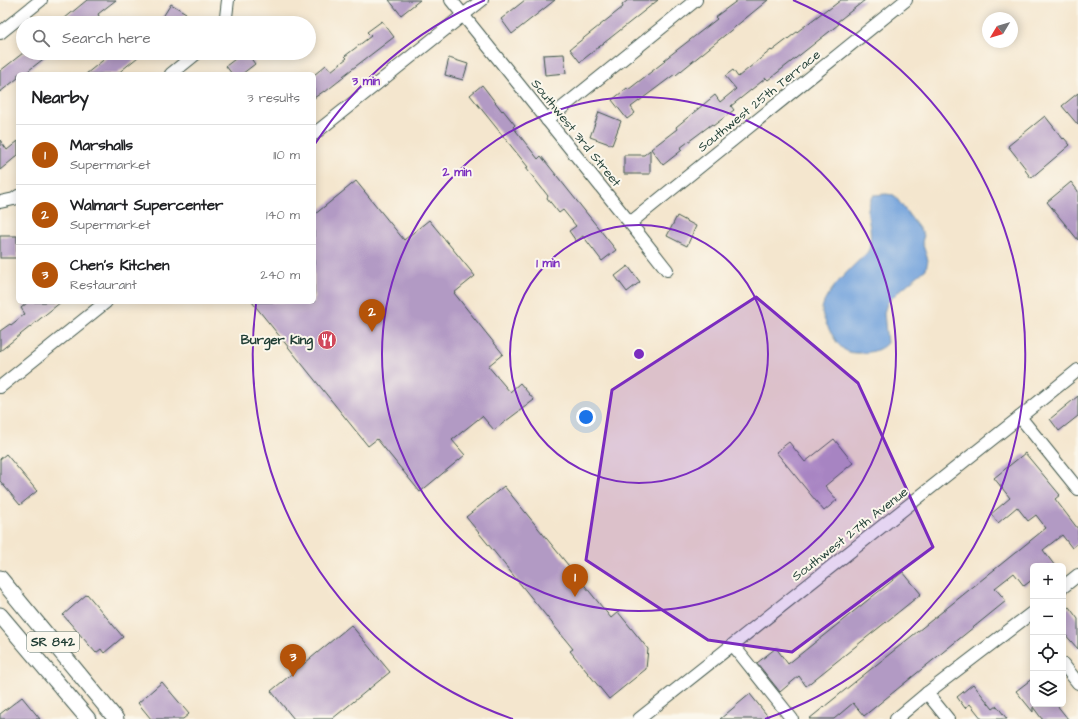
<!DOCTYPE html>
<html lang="en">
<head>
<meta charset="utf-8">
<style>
	body { margin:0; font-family:"Architects Daughter",sans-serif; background:#f6f6f6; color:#202124 }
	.controls { position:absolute; right:12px; bottom:12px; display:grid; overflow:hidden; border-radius:6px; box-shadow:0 2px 10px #0003 }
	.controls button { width:36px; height:36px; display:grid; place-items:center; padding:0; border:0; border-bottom:1px solid #e0e0e0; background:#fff; color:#202124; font:20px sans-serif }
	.compass { position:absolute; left:982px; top:12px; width:36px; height:36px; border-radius:50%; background:#fff; box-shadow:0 2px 10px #0003; rotate:232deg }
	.you { position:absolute; left:586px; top:417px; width:14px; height:14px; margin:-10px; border:3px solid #fff; border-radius:50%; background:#1a73e8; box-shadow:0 0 0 6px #1a73e833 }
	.badge { display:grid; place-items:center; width:26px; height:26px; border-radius:50%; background:#b45309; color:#fff; font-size:13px; font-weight:700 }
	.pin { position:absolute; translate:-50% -33px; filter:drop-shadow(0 1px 2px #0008) }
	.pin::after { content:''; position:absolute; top:21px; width:14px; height:12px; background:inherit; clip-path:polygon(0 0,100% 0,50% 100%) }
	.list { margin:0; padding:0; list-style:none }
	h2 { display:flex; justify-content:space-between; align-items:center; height:52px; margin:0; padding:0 16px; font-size:17px }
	h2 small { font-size:13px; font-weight:400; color:#757577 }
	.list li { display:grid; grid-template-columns:26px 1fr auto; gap:12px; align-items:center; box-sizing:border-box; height:60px; padding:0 16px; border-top:1px solid #e0e0e0 }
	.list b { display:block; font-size:15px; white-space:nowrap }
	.list p { margin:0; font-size:13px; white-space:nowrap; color:#757577 }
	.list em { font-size:13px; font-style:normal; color:#757577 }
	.icon { flex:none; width:22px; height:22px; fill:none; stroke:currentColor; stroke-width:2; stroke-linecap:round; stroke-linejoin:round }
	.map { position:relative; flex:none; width:1078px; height:719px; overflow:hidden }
	.search { position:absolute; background:#fff; box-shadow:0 2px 10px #0003; left:16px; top:16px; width:300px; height:44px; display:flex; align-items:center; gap:10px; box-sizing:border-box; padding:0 14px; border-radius:22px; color:#757577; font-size:15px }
	.panel { position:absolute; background:#fff; box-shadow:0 2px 10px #0003; left:16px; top:72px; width:300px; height:232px; border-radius:6px }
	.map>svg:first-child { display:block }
	.water { fill:#72a2dc; stroke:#487088 }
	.building { fill:#b29ac4 }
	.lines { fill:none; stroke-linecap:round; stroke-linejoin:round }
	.minor-casing { stroke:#3f564b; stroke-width:14 }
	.major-casing { stroke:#3f564b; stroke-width:17 }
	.minor { stroke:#fff; stroke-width:12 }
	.major { stroke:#fff; stroke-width:15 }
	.marked { fill:#7b2cbf; fill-opacity:0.2; stroke:#7b2cbf; stroke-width:3; stroke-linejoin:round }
	.ring { fill:none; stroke:#7b2cbf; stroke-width:2 }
	.labels { text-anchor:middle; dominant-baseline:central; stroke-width:4; stroke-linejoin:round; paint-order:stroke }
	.shield { fill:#fbf7ec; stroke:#61756b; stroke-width:1 }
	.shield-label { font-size:12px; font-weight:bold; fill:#1f3d34 }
	.street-label { font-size:13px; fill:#1f3d34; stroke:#fbf7ec }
	.poi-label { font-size:13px; font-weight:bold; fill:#1f3d34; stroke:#fbf7ec; text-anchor:end }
	.centre { fill:#7b2cbf; stroke:#fbf7ec; stroke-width:2 }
	.ring-label { font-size:12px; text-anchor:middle; font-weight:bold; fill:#7b2cbf; stroke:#fbf7ec; stroke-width:4; stroke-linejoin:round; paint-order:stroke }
</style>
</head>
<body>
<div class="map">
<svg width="1078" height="719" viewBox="0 0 1078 719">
	<rect width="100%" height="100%" fill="#fbf7ec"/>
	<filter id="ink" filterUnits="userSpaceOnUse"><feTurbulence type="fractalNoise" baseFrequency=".025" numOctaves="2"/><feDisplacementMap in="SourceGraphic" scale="8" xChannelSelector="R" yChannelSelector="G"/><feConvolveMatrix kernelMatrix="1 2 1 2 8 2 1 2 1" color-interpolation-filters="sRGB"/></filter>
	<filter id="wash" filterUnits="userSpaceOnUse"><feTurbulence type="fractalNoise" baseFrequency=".012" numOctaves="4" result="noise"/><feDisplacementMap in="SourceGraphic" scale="16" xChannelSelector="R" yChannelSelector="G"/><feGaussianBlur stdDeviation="0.9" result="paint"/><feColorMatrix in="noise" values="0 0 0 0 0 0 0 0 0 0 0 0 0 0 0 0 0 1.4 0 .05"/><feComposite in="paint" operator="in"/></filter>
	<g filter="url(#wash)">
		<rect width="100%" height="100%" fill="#f4e6ce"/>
		<path class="water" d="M886,194L894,195L924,235L922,242L928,260L926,269L898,292L887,303L884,313L887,343C879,352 867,353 856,353C844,353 838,345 833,336C829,330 822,317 822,310C822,297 846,273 855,264C859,260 866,255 868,251C870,248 870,244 870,242C873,222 861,213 874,195Z"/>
		<g id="blocks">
			<g class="building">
				<polygon points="87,0 116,0 98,14 99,16 91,23 59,23"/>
				<polygon points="389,0 420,0 401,15"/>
				<polygon points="525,0 555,0 512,34 501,19"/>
				<polygon points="628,0 658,0 580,62 570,49 623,7 622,5"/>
				<polygon points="738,0 768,0 676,75 675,74 631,107 635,113 627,119 612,100 627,88 628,90 665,61 664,60 717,19 715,17"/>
				<polygon points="841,0 865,0 837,22 839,24 810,47 768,80 766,78 731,106 734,110 713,126 712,124 680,148 682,150 663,165 651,149 677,129 676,127 715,95 720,102 736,89 725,76 733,70 738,77 771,50 772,51 827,9 828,10"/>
				<polygon points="171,4 186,13 180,23 159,23"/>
				<polygon points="382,21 394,37 343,76 344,77 325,92 324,91 314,98 314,75 326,65 331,71 347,58 345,56 371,36 367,32"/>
				<polygon points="23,53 51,53 24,74 18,74 18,78 0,92 0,71"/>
				<polygon points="103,53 143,53 117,74 86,74 107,57"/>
				<polygon points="243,53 247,53 255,64 242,74 232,74 226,66"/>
				<polygon points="564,54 566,73 545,75 543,55"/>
				<polygon points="449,58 468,64 463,80 445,75"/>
				<polygon points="482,85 502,111 503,110 515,125 513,127 538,159 541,156 616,250 602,261 583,236 576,241 569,231 576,226 563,210 559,213 547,198 548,196 526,168 528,167 470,95"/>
				<polygon points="1078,93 1078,125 1062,106"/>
				<polygon points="599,112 621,121 612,145 590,137"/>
				<polygon points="1045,116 1063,139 1064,138 1070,145 1031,178 1025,170 1026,169 1008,146"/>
				<polygon points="0,140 7,150 18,141 18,155 0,170"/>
				<polygon points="650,150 650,174 624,174 624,155 644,155"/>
				<polygon points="356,181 404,240 429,220 475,276 454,293 503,354 488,366 510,392 520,383 534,400 494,430 482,416 452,440 465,455 420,492 377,439 368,446 252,302 314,302 314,215"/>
				<polygon points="1071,182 1078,191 1078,240 1047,202"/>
				<polygon points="677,216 696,226 687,246 667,236"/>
				<rect x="0" y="236" width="17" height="22"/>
				<polygon points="628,266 640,282 627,292 615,276"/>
				<polygon points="28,302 61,302 0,351 0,331 10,324 11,325 25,314 21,308"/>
				<polygon points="1078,396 1078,416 1059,431 1050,419"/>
				<polygon points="834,439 853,463 825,486 837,500 824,511 776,452 789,442 805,462"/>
				<polygon points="1025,453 1060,495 1055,499 1078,529 1078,543 1072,548 1062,535 1043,550 1055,566 1033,566 1033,579 1024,586 1014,573 995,588 1006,601 864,716 853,703 834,719 809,719 1046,528 1036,515 1028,521 1017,507 998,523 991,514 1010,498 994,478"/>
				<polygon points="6,454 37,491 20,505 0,481 0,459"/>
				<polygon points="504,486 611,618 618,612 648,649 646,669 609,699 570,651 573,649 466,517"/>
				<polygon points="903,572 921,594 806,686 799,676 780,692 757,663 776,648 788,664"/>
				<polygon points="87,594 123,637 104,653 101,649 96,653 63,615"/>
				<polygon points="1069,607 1078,619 1078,649 1063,632 1063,611"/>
				<polygon points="351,625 390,672 332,719 294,719 271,691"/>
				<polygon points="1033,678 1033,704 1056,704 1068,719 1042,719 1033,707 1033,712 1016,691"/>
				<polygon points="162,682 189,714 183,719 151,719 138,703"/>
				<polygon points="973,684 993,709 997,706 1007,719 982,719 970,704 965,708 957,697"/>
				<polygon points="750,694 770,719 720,719"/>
				<polygon points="22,697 40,719 0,719 0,714"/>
			</g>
		</g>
	</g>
	<g filter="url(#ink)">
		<use href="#blocks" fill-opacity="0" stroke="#3f564b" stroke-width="1"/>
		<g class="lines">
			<defs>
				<g id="minor">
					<polyline points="451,0 630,223 667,270"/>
					<polyline points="221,23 226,17 228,0"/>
					<polyline points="0,33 41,0"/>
					<polyline points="171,74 197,53"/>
					<polyline points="547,120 696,0"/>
					<polyline points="314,134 482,0"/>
					<polyline points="0,202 14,199 18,196"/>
					<polyline points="630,223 906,0"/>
					<polyline points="0,387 106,302"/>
					<polyline points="1020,417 1078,489"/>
					<polyline points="1063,587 1078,575"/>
					<polyline points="733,645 792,719"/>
					<polyline points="1063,664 1078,683"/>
					<polyline points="927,693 948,719"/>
					<polyline points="639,719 1020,417 1078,370"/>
					<polyline points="896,719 927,693 1033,612"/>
				</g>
				<g id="major">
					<polyline points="0,578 116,719"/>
					<polyline points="0,615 88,719"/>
				</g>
			</defs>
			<use href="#minor" class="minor-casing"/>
			<use href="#major" class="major-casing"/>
			<use href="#minor" class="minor"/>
			<use href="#major" class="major"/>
		</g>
	</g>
	<path class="marked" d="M756,297L858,383L933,547L792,652L708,640L586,560L612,390Z"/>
	<g class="ring">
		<circle cx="639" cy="354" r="129"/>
		<circle cx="639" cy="354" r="257"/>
		<path d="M513 719A386 386 0 0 1 256 304M315 144A386 386 0 0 1 485 0M793 0A386 386 0 0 1 765 719"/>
	</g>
	<defs>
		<symbol id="restaurant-disc" viewBox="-11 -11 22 22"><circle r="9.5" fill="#d1495b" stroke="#fbf7ec"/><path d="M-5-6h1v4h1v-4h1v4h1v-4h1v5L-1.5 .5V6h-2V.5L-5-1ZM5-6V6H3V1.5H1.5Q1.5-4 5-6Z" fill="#fff"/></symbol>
	</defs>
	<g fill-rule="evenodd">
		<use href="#restaurant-disc" x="316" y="329" width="22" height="22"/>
	</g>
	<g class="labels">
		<rect class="shield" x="27" y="632" width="52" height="20" rx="3"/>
		<g class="shield-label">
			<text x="53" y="642">SR 842</text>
		</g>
		<g class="street-label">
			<text transform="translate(759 101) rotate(-39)">Southwest 25th Terrace</text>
			<text transform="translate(576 133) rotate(51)">Southwest 3rd Street</text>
			<text transform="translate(850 534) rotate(-38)">Southwest 27th Avenue</text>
		</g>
		<g class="poi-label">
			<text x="313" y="340">Burger King</text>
		</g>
	</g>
	<circle cx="639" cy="354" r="6" class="centre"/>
	<g class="ring-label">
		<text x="366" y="85">3 min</text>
		<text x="457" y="176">2 min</text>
		<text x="548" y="267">1 min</text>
	</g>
</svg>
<div class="controls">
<button>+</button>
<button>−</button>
<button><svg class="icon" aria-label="locate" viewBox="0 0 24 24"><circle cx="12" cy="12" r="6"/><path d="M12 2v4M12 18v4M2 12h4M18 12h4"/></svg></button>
<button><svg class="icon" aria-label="layers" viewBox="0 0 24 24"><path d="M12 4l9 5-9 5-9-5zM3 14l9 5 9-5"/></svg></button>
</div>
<svg class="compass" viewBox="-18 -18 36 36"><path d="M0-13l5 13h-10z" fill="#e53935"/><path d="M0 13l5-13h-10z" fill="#757577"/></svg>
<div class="you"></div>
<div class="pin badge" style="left:575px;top:597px">1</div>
<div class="pin badge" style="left:372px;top:332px">2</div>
<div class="pin badge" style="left:293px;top:677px">3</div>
<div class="search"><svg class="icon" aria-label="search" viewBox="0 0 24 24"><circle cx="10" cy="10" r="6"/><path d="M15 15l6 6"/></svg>Search here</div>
<section class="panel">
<h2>Nearby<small>3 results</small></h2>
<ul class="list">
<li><span class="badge">1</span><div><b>Marshalls</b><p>Supermarket</p></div><em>110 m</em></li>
<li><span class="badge">2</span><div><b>Walmart Supercenter</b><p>Supermarket</p></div><em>140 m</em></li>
<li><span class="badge">3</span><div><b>Chen's Kitchen</b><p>Restaurant</p></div><em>240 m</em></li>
</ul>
</section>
</div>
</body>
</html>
